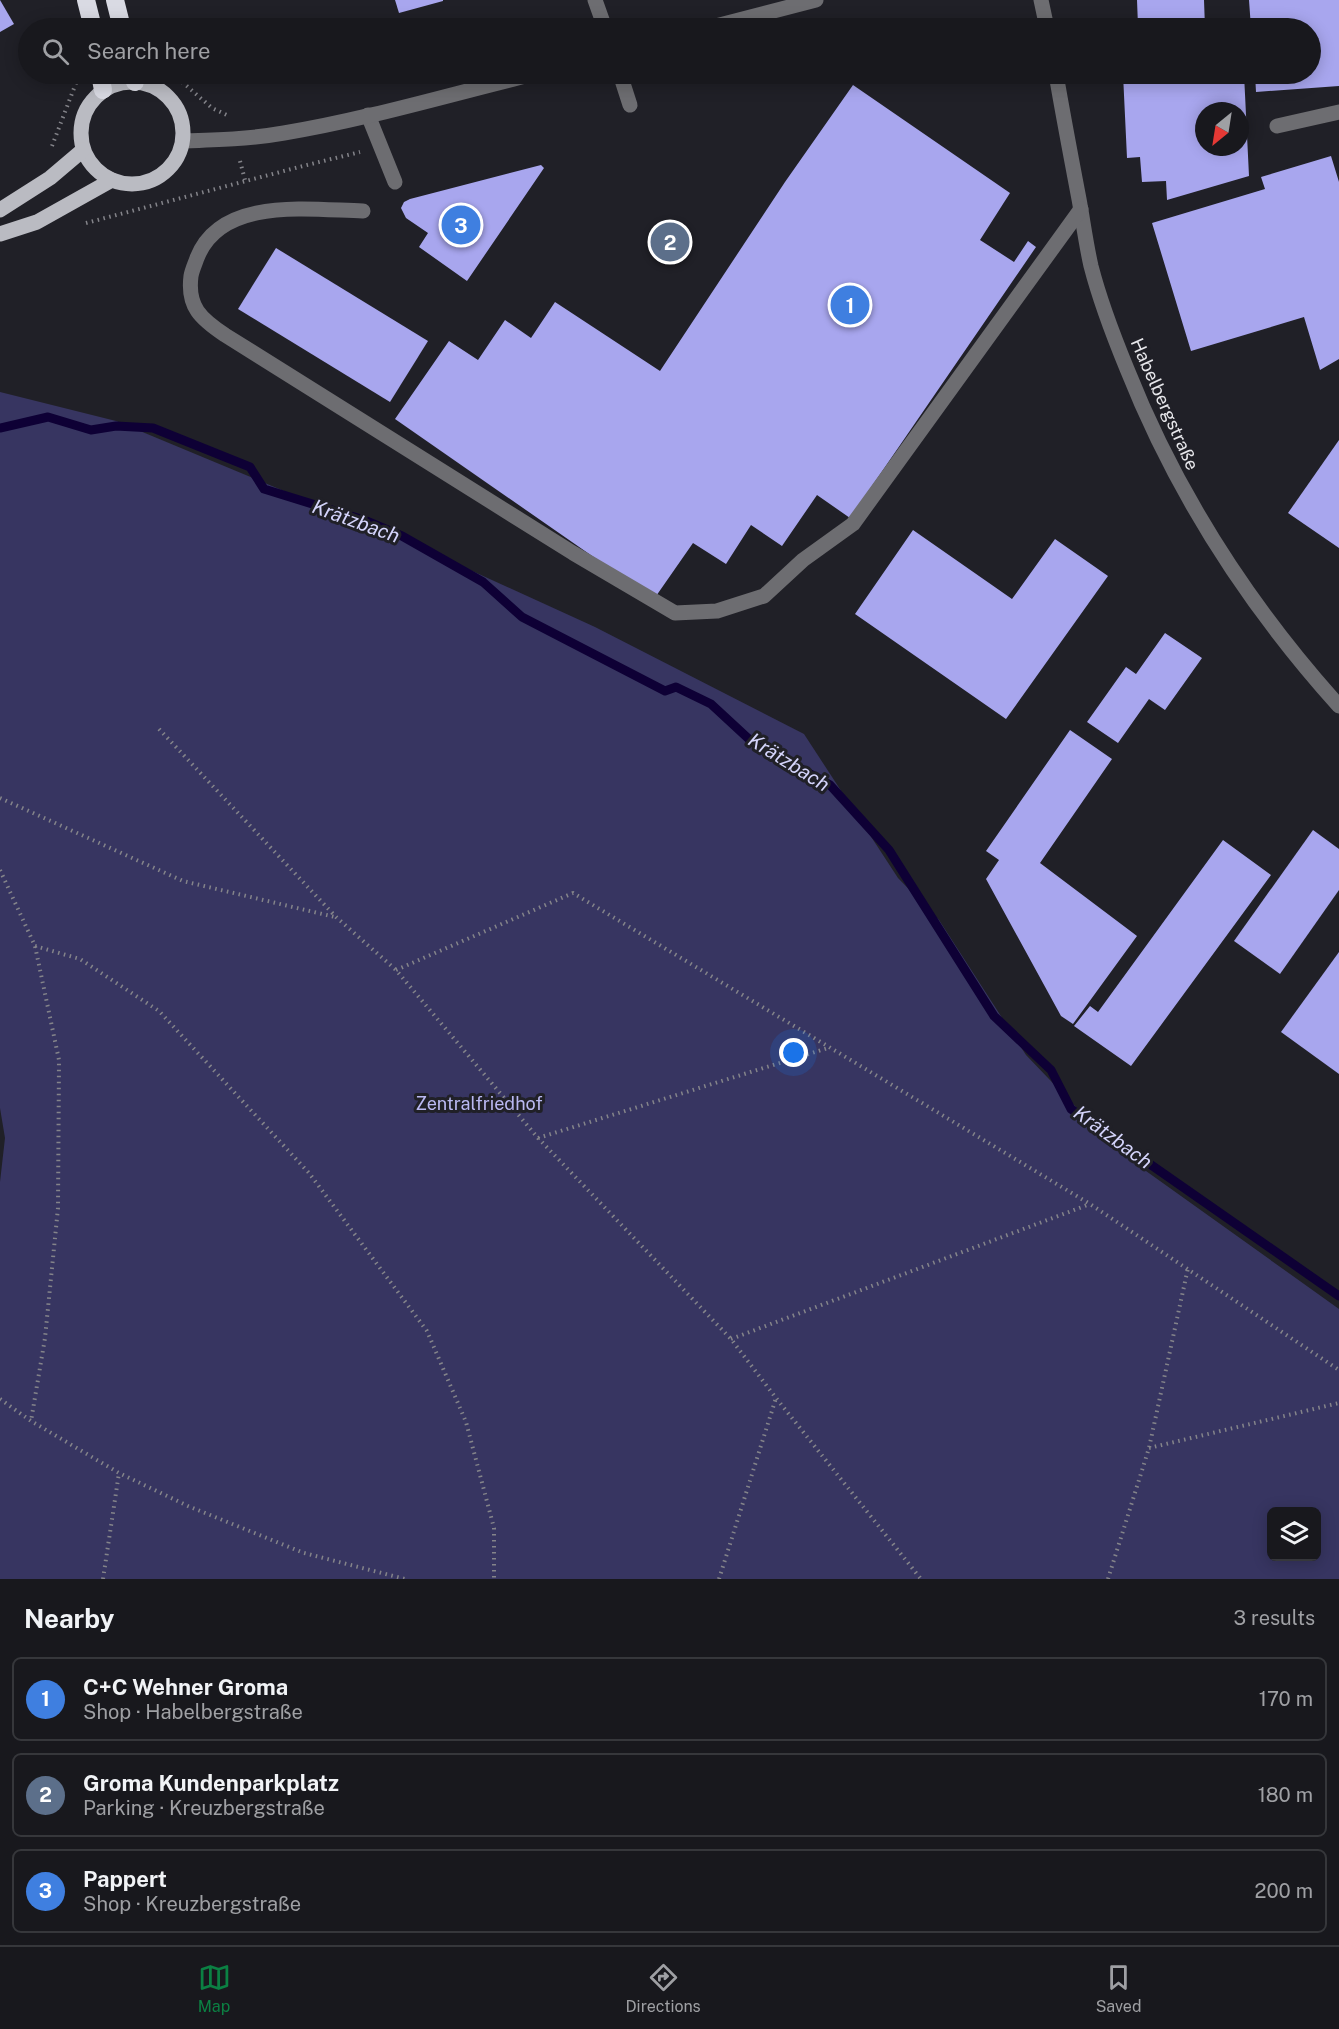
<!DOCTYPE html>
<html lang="en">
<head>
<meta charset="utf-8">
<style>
	body { margin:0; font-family:"Public Sans",sans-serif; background:#212126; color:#f1f3f6 }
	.controls { position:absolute; right:18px; bottom:18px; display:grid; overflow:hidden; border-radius:9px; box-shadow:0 3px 15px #0003 }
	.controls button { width:54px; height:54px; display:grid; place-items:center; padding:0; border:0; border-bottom:2px solid #36373b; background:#18181d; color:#f1f3f6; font:30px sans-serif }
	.compass { position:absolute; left:1195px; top:102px; width:54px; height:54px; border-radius:50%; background:#18181d; box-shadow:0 3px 15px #0003; rotate:210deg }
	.you { position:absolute; left:794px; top:1053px; width:21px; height:21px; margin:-15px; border:4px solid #fff; border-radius:50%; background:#1a73e8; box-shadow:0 0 0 9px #1a73e833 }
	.badge { display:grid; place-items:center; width:39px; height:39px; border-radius:50%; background:#0b8043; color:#fff; font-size:20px; font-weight:700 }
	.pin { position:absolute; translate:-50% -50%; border:3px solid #fff; box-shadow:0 2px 6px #0006 }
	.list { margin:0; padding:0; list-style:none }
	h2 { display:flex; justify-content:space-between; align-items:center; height:78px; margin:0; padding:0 24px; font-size:26px }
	h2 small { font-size:20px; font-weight:400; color:#9fa0a4 }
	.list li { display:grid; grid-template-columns:39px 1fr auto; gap:18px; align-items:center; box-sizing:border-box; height:84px; margin:0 12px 12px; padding:0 12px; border:2px solid #36373b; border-radius:9px }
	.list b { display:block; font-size:22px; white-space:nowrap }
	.list p { margin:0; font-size:20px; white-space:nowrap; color:#9fa0a4 }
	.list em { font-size:20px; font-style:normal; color:#9fa0a4 }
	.icon { flex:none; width:33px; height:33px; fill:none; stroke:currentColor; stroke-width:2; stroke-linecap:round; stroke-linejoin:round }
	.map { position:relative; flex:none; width:1339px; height:1579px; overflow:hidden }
	.search { position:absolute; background:#18181d; box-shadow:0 3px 15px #0003; left:18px; right:18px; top:18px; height:66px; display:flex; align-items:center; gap:15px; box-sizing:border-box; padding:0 21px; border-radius:33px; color:#9fa0a4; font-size:22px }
	.sheet { height:366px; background:#18181d }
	nav { display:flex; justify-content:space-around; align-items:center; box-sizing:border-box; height:84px; border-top:2px solid #36373b; background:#18181d; font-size:16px; color:#9fa0a4 }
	nav a { display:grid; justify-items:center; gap:3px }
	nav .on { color:#0b8043 }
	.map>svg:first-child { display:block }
	.green { fill:#373561; fill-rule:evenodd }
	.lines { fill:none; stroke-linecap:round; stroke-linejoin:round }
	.stream { stroke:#0e0035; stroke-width:9 }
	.building { fill:#a8a6ee; fill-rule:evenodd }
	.path { stroke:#84848a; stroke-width:4; stroke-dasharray:1.5 4.5; stroke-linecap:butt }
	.minor { stroke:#6d6d71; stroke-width:15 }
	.major { stroke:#babbc2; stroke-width:15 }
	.highway { stroke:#d9dae3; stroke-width:18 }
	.labels { text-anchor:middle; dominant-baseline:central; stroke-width:6; stroke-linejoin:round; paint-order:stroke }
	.street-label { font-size:18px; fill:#e7e7eb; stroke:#202027 }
	.park-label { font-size:18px; fill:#bab9f2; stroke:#202027 }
	.water-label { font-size:20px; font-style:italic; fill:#d4d4fb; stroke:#202027 }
</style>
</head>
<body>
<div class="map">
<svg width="1339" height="1579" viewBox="0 0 1339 1579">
	<rect width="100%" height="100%" fill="#202027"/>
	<path class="green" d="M0,392L116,421L435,554L595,627L804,734L898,878L939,920L1026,1055L1118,1151L1339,1309V1579H0V1182L5,1138L0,1108ZM1272,1512H1316V1556H1272Z"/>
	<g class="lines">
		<polyline class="stream" points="0,428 48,417 91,430 116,426 153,428 250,467 264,489 364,520 402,536 483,582 522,617 665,691 676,687 711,704 751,741 830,785 889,850 994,1016 1051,1070 1071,1109 1339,1296"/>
	</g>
	<g class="building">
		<polygon points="0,0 14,24 0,32"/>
		<polygon points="395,0 443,0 443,1 399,13"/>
		<polygon points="1137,0 1204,0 1205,28 1134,28 1134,26 1138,26"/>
		<polygon points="1249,0 1339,0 1339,86 1256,92 1255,74 1310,74 1310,28 1251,28"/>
		<path d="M1123,74H1244L1249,176L1167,200L1166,181L1142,182L1140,157L1127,158ZM1204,111H1240V147H1204Z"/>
		<polygon points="853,85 1010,193 980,240 1014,262 1028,241 1036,247 850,518 817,495 782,546 751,525 726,564 693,543 654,599 395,419 449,341 478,360 505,320 531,338 555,302 660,371 785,182"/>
		<polygon points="1331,156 1339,182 1339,359 1320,370 1304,317 1191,351 1152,223 1265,189 1261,177"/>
		<polygon points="541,165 544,168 467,281 419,247 428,233 406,218 401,208 404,202 410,199"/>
		<polygon points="276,248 428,341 390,402 238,309"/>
		<polygon points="1339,440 1339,548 1288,513"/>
		<polygon points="913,530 1012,599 1055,539 1108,576 1006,719 855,614"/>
		<polygon points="1165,633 1202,658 1165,710 1149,699 1118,743 1087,722 1126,667 1136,674"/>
		<polygon points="1070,730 1112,759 1040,863 1137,936 1073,1024 1061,1016 986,879 999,860 986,851"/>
		<polygon points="1313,830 1339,849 1339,890 1280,974 1234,941"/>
		<polygon points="1223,840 1271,875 1131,1066 1074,1026 1090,1006 1098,1012"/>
		<polygon points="1339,952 1339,1074 1281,1032"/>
	</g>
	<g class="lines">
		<g class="path">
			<polyline points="173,74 212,108 229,116"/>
			<polyline points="52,146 76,83"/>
			<polyline points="240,161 245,180"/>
			<polyline points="86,223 303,166 360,152"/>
			<polyline points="159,729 336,917 396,970 538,1138 731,1339 776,1398 921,1579"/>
			<polyline points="0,798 183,881 335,917"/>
			<polyline points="0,870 35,946 59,1060 58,1208 45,1338 31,1421"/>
			<polyline points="35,946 80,959 159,1011 309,1173 427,1331 466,1422 494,1528 494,1579"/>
			<polyline points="396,970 573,893 1090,1204 1339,1370"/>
			<polyline points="538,1138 828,1048"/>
			<polyline points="731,1339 1090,1204"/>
			<polyline points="0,1399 31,1421 119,1473 188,1506 304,1553 405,1579"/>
			<polyline points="1149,1448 1339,1403"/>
			<polyline points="103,1579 119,1473"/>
			<polyline points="719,1579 776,1398"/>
			<polyline points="1108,1579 1149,1448 1188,1268"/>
		</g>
		<g class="minor">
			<polyline points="595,0 605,28"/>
			<polyline points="1041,0 1047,28"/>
			<polyline points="708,28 816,0"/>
			<polyline points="620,74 630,105"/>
			<path d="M1056,74C1063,115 1071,157 1079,199C1083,221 1086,244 1091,266C1100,301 1113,335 1127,369C1177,495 1249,606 1339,706"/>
			<polyline points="368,115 395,182"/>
			<polyline points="1277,126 1339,112"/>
			<path d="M183,141C217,140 250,139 284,133C368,119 451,94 534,74"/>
			<path d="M363,211C310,210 221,196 197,258C195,264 192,270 191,276C187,307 201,319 225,335L573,553L675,613L717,611L764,596L803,560L853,524L1081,209"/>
		</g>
		<g class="major">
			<circle cx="132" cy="133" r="51"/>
			<polyline points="0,210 50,178 83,150"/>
			<polyline points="0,234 37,222 112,180"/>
		</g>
		<g class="highway">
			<polyline points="86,0 93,28"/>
			<polyline points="115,0 122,28"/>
			<polyline points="100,74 103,90"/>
			<polyline points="133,74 135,82"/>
		</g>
	</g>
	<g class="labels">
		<g class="street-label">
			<text transform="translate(1165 404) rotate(66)">Habelbergstraße</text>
		</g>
		<g class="park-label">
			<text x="479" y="1103">Zentralfriedhof</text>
		</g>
		<g class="water-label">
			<text transform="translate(356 521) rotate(20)">Krätzbach</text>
			<text transform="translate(789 762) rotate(32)">Krätzbach</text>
			<text transform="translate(1113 1137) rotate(36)">Krätzbach</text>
		</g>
	</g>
</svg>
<div class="controls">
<button><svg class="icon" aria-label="layers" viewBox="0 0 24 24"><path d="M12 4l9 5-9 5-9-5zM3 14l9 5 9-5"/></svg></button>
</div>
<svg class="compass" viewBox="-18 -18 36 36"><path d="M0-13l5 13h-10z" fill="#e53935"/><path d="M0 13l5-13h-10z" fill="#9fa0a4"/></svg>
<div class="you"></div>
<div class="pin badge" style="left:850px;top:305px;background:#3f7fe0">1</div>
<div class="pin badge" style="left:670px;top:242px;background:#5c6f8a">2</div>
<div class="pin badge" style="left:461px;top:225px;background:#3f7fe0">3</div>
<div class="search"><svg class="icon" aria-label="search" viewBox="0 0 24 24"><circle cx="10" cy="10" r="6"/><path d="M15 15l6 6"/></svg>Search here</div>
</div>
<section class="sheet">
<h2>Nearby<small>3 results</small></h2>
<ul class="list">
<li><span class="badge" style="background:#3f7fe0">1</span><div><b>C+C Wehner Groma</b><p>Shop · Habelbergstraße</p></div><em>170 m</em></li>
<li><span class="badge" style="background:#5c6f8a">2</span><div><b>Groma Kundenparkplatz</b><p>Parking · Kreuzbergstraße</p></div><em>180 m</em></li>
<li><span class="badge" style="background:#3f7fe0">3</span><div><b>Pappert</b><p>Shop · Kreuzbergstraße</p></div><em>200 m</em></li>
</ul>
</section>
<nav>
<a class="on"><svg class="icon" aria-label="map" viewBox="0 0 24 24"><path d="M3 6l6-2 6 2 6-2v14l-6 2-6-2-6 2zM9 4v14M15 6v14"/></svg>Map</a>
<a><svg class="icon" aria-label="directions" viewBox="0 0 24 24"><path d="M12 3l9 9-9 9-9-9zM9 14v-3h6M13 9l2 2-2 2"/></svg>Directions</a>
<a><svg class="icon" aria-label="saved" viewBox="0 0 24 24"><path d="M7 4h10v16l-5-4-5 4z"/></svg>Saved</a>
</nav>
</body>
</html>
